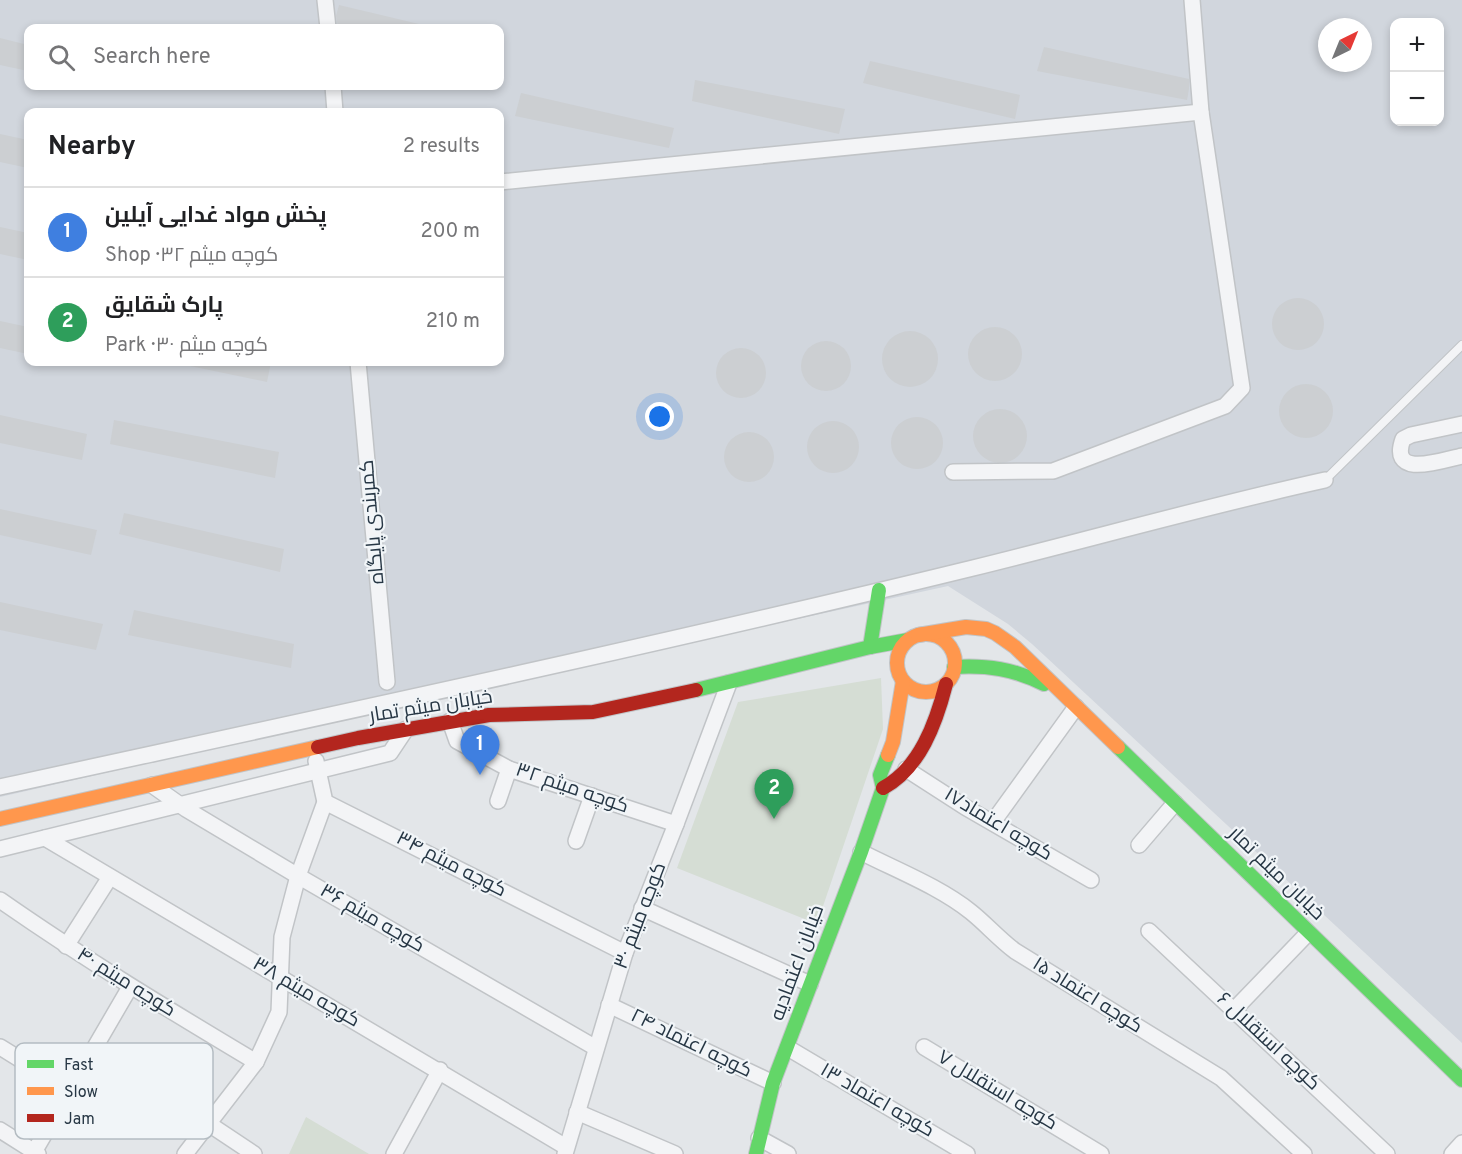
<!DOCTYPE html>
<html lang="en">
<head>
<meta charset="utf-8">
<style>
	body { margin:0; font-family:Overpass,Cairo,sans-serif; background:#f2f2f2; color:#202124 }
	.controls { position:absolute; right:18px; top:18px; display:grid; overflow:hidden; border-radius:12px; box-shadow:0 3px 9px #0003 }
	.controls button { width:54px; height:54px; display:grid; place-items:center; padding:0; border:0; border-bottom:2px solid #e0e0e0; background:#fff; color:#202124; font:30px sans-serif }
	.compass { position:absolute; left:1318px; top:18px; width:54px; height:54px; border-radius:50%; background:#fff; box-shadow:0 3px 9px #0003; rotate:43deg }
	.you { position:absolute; left:660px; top:417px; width:21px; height:21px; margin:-15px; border:4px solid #fff; border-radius:50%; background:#1a73e8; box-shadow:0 0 0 9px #1a73e833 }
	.badge { display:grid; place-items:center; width:39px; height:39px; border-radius:50%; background:#0f766e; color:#fff; font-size:20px; font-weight:700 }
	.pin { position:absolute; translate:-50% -50px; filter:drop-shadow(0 2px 3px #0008) }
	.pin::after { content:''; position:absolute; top:32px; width:21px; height:18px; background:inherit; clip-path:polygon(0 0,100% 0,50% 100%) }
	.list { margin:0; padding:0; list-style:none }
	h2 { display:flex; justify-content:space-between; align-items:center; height:78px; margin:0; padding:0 24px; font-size:26px }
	h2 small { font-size:20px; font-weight:400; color:#757577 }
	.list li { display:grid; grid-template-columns:39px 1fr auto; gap:18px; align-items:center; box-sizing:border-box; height:90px; padding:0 24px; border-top:2px solid #e0e0e0 }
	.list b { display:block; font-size:22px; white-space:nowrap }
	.list p { margin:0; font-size:20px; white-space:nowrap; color:#757577 }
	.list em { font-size:20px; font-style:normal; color:#757577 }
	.icon { flex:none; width:33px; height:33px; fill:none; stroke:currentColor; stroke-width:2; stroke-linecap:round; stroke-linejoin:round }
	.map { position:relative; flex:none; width:1462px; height:1154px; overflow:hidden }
	.search { position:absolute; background:#fff; box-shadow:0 3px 9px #0003; left:24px; top:24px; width:480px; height:66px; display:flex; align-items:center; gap:15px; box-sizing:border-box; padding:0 21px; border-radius:12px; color:#757577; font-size:22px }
	.panel { position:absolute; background:#fff; box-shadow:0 3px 9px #0003; left:24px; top:108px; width:480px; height:258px; border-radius:12px }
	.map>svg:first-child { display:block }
	.built { fill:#d1d6dd; fill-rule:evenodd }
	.green { fill:#d5ddd4 }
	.building { fill:#cccfd2 }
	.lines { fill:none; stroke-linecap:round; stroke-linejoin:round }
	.lane-casing { stroke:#c1c4c7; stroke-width:10 }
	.street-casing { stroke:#c1c4c7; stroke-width:18 }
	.fast-casing { stroke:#c1c4c7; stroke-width:16 }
	.slow-casing { stroke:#c1c4c7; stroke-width:16 }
	.jam-casing { stroke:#c1c4c7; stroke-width:16 }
	.lane { stroke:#f3f4f6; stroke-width:8 }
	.street { stroke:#f3f4f6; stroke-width:15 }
	.fast { stroke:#63d668; stroke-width:14 }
	.slow { stroke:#ff974d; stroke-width:14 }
	.jam { stroke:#b3261e; stroke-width:14 }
	.labels { text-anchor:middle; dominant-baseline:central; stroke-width:4.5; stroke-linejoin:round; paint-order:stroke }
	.street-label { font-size:20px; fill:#273745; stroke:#f1f5f8 }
	.key { fill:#f1f5f8; stroke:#b4bcc2; stroke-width:1.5 }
	.key-label { font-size:16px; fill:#273745 }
</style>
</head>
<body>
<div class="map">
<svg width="1462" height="1154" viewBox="0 0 1462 1154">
	<rect width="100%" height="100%" fill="#e3e6e9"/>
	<path class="built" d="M0,0H1462V1043L1032,644L1008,624L948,586L349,717L0,797ZM1394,22H1440V122H1394ZM1327,27H1363V63H1327ZM28,28H500V86H28ZM28,112H500V362H28Z"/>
	<g class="green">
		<polygon points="881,678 883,729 817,924 677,868 738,702"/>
		<polygon points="306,1117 369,1154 289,1154"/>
	</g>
	<g class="building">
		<polygon points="339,5 419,24 418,28 338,28 336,16"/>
		<polygon points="0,38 28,45 28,71 0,65"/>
		<polygon points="1044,47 1189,79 1189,89 1187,100 1037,71"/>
		<polygon points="870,61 1020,95 1015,119 863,83"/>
		<polygon points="695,80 845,109 839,134 692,101"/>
		<polygon points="521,93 674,128 669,148 515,116"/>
		<polygon points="0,134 28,140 28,168 0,162"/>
		<polygon points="0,227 28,233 28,260 0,254"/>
		<circle cx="1298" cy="324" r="26"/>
		<polygon points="0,321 28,327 28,354 0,348"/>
		<circle cx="995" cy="354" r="27"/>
		<circle cx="910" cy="359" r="28"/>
		<circle cx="826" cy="366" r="25"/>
		<circle cx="741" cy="373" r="25"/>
		<polygon points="190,362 271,362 267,382 190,366"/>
		<circle cx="1306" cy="411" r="27"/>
		<circle cx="1000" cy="436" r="27"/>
		<polygon points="0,415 87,434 82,460 0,443"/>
		<circle cx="917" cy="443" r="26"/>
		<polygon points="114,420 279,452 275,478 110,444"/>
		<circle cx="833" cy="447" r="26"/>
		<circle cx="749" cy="457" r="25"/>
		<polygon points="0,509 97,530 91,555 0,535"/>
		<polygon points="124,513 284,549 280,572 119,534"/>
		<polygon points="0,602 103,624 96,650 0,630"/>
		<polygon points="134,610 294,644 291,668 128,635"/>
	</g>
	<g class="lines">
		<defs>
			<polyline id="lane" points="1325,480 1462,345"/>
			<g id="street">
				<polyline points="325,0 328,28"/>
				<polyline points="333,86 335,112"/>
				<polyline points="500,182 1201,112"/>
				<polyline points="358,362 387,682"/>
				<path d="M1462,424L1411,435L1403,439C1388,480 1443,460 1462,456"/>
				<polyline points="953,472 1053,471 1225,406 1242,388 1201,112 1192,0"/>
				<polyline points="450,721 457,741 509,769 676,824"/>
				<polyline points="316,761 325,802 625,953"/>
				<polyline points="906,769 965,807 1091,880"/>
				<polyline points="152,785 186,809 298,876 596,1048"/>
				<path d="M0,787C325,716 650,647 973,568C1091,539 1207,506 1325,480"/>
				<polyline points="498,801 509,769"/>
				<polyline points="993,822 1076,707"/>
				<polyline points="45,838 566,1147"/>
				<polyline points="576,841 592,796"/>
				<polyline points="1139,845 1175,803"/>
				<polyline points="0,849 390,753 406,729"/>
				<path d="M861,852C896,870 940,887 971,912C986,924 999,939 1015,951L1221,1078L1304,1154"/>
				<path d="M0,900C83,958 169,1010 256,1062"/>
				<polyline points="642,908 810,984"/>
				<polyline points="1149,931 1387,1154"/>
				<polyline points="66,946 110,877"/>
				<polyline points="609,1005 773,1083"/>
				<polyline points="1234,1010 1308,933"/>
				<polyline points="0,1047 71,1091"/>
				<polyline points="924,1047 1101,1154"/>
				<polyline points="788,1048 967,1154"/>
				<polyline points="577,1112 675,1154"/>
				<polyline points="209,1124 254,1154"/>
				<polyline points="0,1130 38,1154"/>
				<polyline points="759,1138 788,1154"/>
				<polyline points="34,1152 130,987"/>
				<polyline points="185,1154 256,1062 279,1012 282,937 298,876 325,802"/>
				<polyline points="394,1154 440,1070"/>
				<polyline points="565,1154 625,953 676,824 729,683"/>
				<polyline points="1452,1154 1462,1143"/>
			</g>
			<g id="fast">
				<polyline points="870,647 879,590"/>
				<path d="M954,667C987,665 1014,669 1044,684"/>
				<polyline points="696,690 870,647 908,640"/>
				<polyline points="1118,747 1462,1080"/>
				<polyline points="756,1154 773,1083 861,852 883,788 880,775 888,755"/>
			</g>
			<g id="slow">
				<circle cx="926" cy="663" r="29"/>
				<polyline points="918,635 966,627 986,629 995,633 1015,647 1118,747"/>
				<polyline points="888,755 893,742 903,681"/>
				<polyline points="0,819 318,747"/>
			</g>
			<g id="jam">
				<polyline points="318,747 358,738 489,715 593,712 696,690"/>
				<path d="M883,788C920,768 936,723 946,684"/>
			</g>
		</defs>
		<use href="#lane" class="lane-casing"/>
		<use href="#street" class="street-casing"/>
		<use href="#fast" class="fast-casing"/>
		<use href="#slow" class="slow-casing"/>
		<use href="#jam" class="jam-casing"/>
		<use href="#lane" class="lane"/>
		<use href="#street" class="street"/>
		<use href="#fast" class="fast"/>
		<use href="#slow" class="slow"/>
		<use href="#jam" class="jam"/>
	</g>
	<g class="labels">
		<g class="street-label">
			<text transform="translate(373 522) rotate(-95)">کمربندی پایگاه</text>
			<text transform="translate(431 707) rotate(-9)">خیابان میثم تمار</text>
			<text transform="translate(572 789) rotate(19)">کوچه میثم ۳۲</text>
			<text transform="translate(998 825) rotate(31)">کوچه اعتماد۱۷</text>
			<text transform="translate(451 865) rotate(27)">کوچه میثم ۳۴</text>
			<text transform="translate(1276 874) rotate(44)">خیابان میثم تمار</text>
			<text transform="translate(641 916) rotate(-69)">کوچه میثم ۳۰</text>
			<text transform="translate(372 919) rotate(30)">کوچه میثم ۳۶</text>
			<text transform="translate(798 963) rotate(-70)">خیابان اعتمادیه</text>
			<text transform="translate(126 983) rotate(32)">کوچه میثم ۴۰</text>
			<text transform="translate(306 993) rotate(30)">کوچه میثم ۳۸</text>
			<text transform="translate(1087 996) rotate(32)">کوچه اعتماد ۱۵</text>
			<text transform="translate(1268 1042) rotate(43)">کوچه استقلال ۶</text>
			<text transform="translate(691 1044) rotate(26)">کوچه اعتماد ۲۴</text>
			<text transform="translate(997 1091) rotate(31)">کوچه استقلال ۷</text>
			<text transform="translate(877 1101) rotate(30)">کوچه اعتماد ۱۳</text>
		</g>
	</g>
	<rect x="15" y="1043" width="198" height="96" rx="9" class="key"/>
	<rect x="27" y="1060" width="27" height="8" fill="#63d668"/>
	<rect x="27" y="1087" width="27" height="8" fill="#ff974d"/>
	<rect x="27" y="1114" width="27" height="8" fill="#b3261e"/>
	<g class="key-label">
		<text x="64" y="1070">Fast</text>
		<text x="64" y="1097">Slow</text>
		<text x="64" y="1124">Jam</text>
	</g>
</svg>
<div class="controls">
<button>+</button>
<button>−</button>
</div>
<svg class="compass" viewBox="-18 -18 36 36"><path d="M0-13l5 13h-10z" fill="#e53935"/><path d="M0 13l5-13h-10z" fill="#757577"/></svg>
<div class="you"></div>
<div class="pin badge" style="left:480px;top:775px;background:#3f7fe0">1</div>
<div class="pin badge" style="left:774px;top:819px;background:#2e9e5b">2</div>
<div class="search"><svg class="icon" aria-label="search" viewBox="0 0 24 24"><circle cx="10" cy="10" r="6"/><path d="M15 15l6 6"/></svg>Search here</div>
<section class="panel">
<h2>Nearby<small>2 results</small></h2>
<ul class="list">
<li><span class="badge" style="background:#3f7fe0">1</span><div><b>پخش مواد غدایی آیلین</b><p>Shop · کوچه میثم ۳۲</p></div><em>200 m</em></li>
<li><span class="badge" style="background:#2e9e5b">2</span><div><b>پارک شقایق</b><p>Park · کوچه میثم ۳۰</p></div><em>210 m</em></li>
</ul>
</section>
</div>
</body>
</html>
